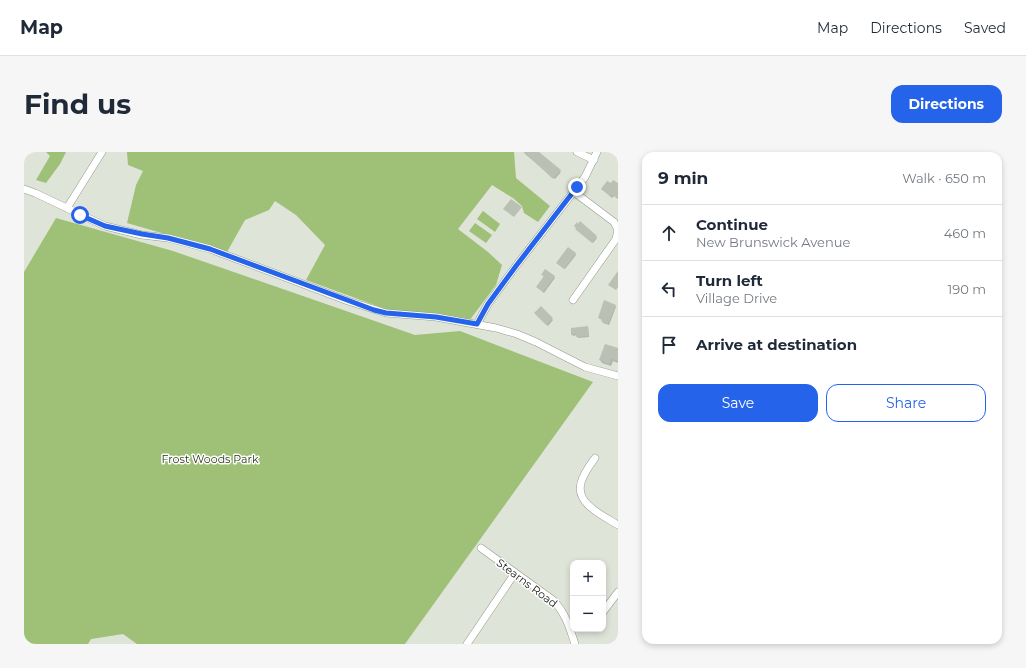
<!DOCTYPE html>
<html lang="en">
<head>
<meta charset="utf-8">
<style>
	body { margin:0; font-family:Montserrat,sans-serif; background:#f6f6f7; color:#1f2937 }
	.controls { position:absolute; right:12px; bottom:12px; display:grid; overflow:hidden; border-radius:8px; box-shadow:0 2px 6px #0003 }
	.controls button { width:36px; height:36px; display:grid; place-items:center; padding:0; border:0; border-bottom:1px solid #e0e1e3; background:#fff; color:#1f2937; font:20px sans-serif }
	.stop { position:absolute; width:12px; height:12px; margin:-9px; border:3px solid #2563eb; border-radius:50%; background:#fff }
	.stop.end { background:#2563eb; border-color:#fff; box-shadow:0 1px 4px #0008 }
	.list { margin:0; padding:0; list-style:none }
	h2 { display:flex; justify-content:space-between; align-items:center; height:52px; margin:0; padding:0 16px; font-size:17px }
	h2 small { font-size:13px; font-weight:400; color:#747a83 }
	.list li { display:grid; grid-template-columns:26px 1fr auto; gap:12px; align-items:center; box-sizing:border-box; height:56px; padding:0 16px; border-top:1px solid #e0e1e3 }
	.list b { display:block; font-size:15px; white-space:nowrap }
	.list p { margin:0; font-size:13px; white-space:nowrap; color:#747a83 }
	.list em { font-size:13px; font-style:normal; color:#747a83 }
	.actions { display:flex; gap:8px; padding:12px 16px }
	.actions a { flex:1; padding:9px 0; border:1px solid #2563eb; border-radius:12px; text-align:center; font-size:14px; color:#2563eb }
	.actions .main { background:#2563eb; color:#fff }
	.icon { flex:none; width:22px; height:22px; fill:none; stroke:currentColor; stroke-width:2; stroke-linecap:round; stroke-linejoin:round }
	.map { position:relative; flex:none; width:594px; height:492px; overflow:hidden; border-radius:12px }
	header { display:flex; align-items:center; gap:24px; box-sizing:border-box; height:56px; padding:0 20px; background:#fff; border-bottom:1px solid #e0e1e3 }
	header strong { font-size:19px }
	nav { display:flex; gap:22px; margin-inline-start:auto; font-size:14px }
	.intro { display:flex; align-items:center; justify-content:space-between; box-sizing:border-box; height:96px; padding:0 24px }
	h1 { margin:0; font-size:28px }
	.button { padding:10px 18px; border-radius:12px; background:#2563eb; color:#fff; font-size:14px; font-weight:700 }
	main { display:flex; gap:24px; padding:0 24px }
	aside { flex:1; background:#fff; border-radius:12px; box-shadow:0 2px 6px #0003 }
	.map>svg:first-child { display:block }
	.green { fill:#9ec077 }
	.shadow { fill:#0003 }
	.building { fill:#bac0b4 }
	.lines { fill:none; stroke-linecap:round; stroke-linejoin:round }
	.minor-casing { stroke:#949a8f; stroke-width:8 }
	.minor { stroke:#fff; stroke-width:7 }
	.route { stroke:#2563eb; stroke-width:5 }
	.labels { text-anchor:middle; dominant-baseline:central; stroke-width:3; stroke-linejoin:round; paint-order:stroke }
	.park-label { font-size:11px; fill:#293815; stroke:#fff }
	.street-label { font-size:11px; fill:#20221d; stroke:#fff }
</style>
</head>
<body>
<header>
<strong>Map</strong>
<nav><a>Map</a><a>Directions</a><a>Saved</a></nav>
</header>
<div class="intro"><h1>Find us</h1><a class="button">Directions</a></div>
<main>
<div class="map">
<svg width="594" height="492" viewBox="0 0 594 492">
	<rect width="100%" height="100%" fill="#dee4d8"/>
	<g class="green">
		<polygon points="22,0 42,0 36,12 22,31 12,28 26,4"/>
		<polygon points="103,0 490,0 492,26 526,54 514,70 500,61 498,54 489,46 468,33 434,77 464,100 478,113 472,133 445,169 367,159 282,128 301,93 272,63 251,49 245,58 221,68 203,100 103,71 112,33 119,19 104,13"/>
		<polygon points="459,59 476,72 471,80 453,67"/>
		<polygon points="32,66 149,99 391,183 436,179 569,230 381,492 113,492 99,482 67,487 64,492 0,492 0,120"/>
		<polygon points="451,71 468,83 462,91 445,79"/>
	</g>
	<g class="shadow">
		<polygon points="500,0 514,0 537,20 531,27 501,2"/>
		<polygon points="594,32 594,47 590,44 588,46 578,37 587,33"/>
		<polygon points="552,77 572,85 573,86 569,91"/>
		<polygon points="551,101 552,103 541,117 534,112"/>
		<polygon points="519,123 530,125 531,126 520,141 513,135 520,125"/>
		<polygon points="591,154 592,155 585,173 579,171 578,168 575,166"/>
		<polygon points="512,162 528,167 529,168 524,174"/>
		<polygon points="564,175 565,185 554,186 553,183 549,184 548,182"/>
		<polygon points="594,197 594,211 589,209 587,214 578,211 576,208"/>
	</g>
	<g class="building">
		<polygon points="500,0 515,0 537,18 529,27"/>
		<polygon points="589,28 594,31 594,47 589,43 587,45 577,37 583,29 587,31"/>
		<polygon points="487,47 498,55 490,65 479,57"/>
		<polygon points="556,69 573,84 568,91 551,77 552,76 550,74 553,70 554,72"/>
		<polygon points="544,95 552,101 540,117 532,111"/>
		<polygon points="521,117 531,124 519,140 512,135 520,124 517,123"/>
		<polygon points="594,119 594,135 592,138 584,133"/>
		<polygon points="580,148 592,153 584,172 577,169 578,167 574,166"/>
		<polygon points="517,154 529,166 522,173 510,161"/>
		<polygon points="564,174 565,184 552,185 552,182 547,183 547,176"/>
		<polygon points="581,192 594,196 594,209 587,207 585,212 575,208"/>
	</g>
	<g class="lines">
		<defs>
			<g id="minor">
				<polyline points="553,0 570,8"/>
				<polyline points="0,37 11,41 81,74 118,83 144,86 186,97 324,149 362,161 412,165 472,176 493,182 512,190 561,215 594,224"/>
				<polyline points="550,40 590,70 594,78"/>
				<polyline points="43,56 78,0"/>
				<polyline points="549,148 592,87 594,78"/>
				<polyline points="453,172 464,152 492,114 561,25 573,0"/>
				<path d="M571,306C566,313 559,322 557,331C551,352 580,364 594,373"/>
				<path d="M457,396L529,448C542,462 545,474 551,492"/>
				<polyline points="579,460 594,440"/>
				<polyline points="443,492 491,421"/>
			</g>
		</defs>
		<use href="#minor" class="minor-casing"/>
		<use href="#minor" class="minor"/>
	</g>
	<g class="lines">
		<polyline class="route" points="56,63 81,74 118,82 144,86 186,97 350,158 362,161 412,165 453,172 464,152 492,114 553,35"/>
	</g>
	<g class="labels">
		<g class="park-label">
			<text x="186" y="307">Frost Woods Park</text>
		</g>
		<g class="street-label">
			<text transform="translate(503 431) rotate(37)">Stearns Road</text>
		</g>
	</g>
</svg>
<div class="controls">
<button>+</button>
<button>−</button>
</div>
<div class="stop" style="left:56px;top:63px"></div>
<div class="stop end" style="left:553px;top:35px"></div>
</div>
<aside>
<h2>9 min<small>Walk · 650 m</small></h2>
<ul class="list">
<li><svg class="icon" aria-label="ahead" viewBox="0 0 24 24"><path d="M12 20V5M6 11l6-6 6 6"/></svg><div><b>Continue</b><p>New Brunswick Avenue</p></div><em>460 m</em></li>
<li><svg class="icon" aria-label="left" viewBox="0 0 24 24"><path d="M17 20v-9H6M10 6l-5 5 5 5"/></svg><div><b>Turn left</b><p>Village Drive</p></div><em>190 m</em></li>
<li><svg class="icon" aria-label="arrive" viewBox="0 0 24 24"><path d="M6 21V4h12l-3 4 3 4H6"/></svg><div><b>Arrive at destination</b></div></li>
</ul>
<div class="actions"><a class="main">Save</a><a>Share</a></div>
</aside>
</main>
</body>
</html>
